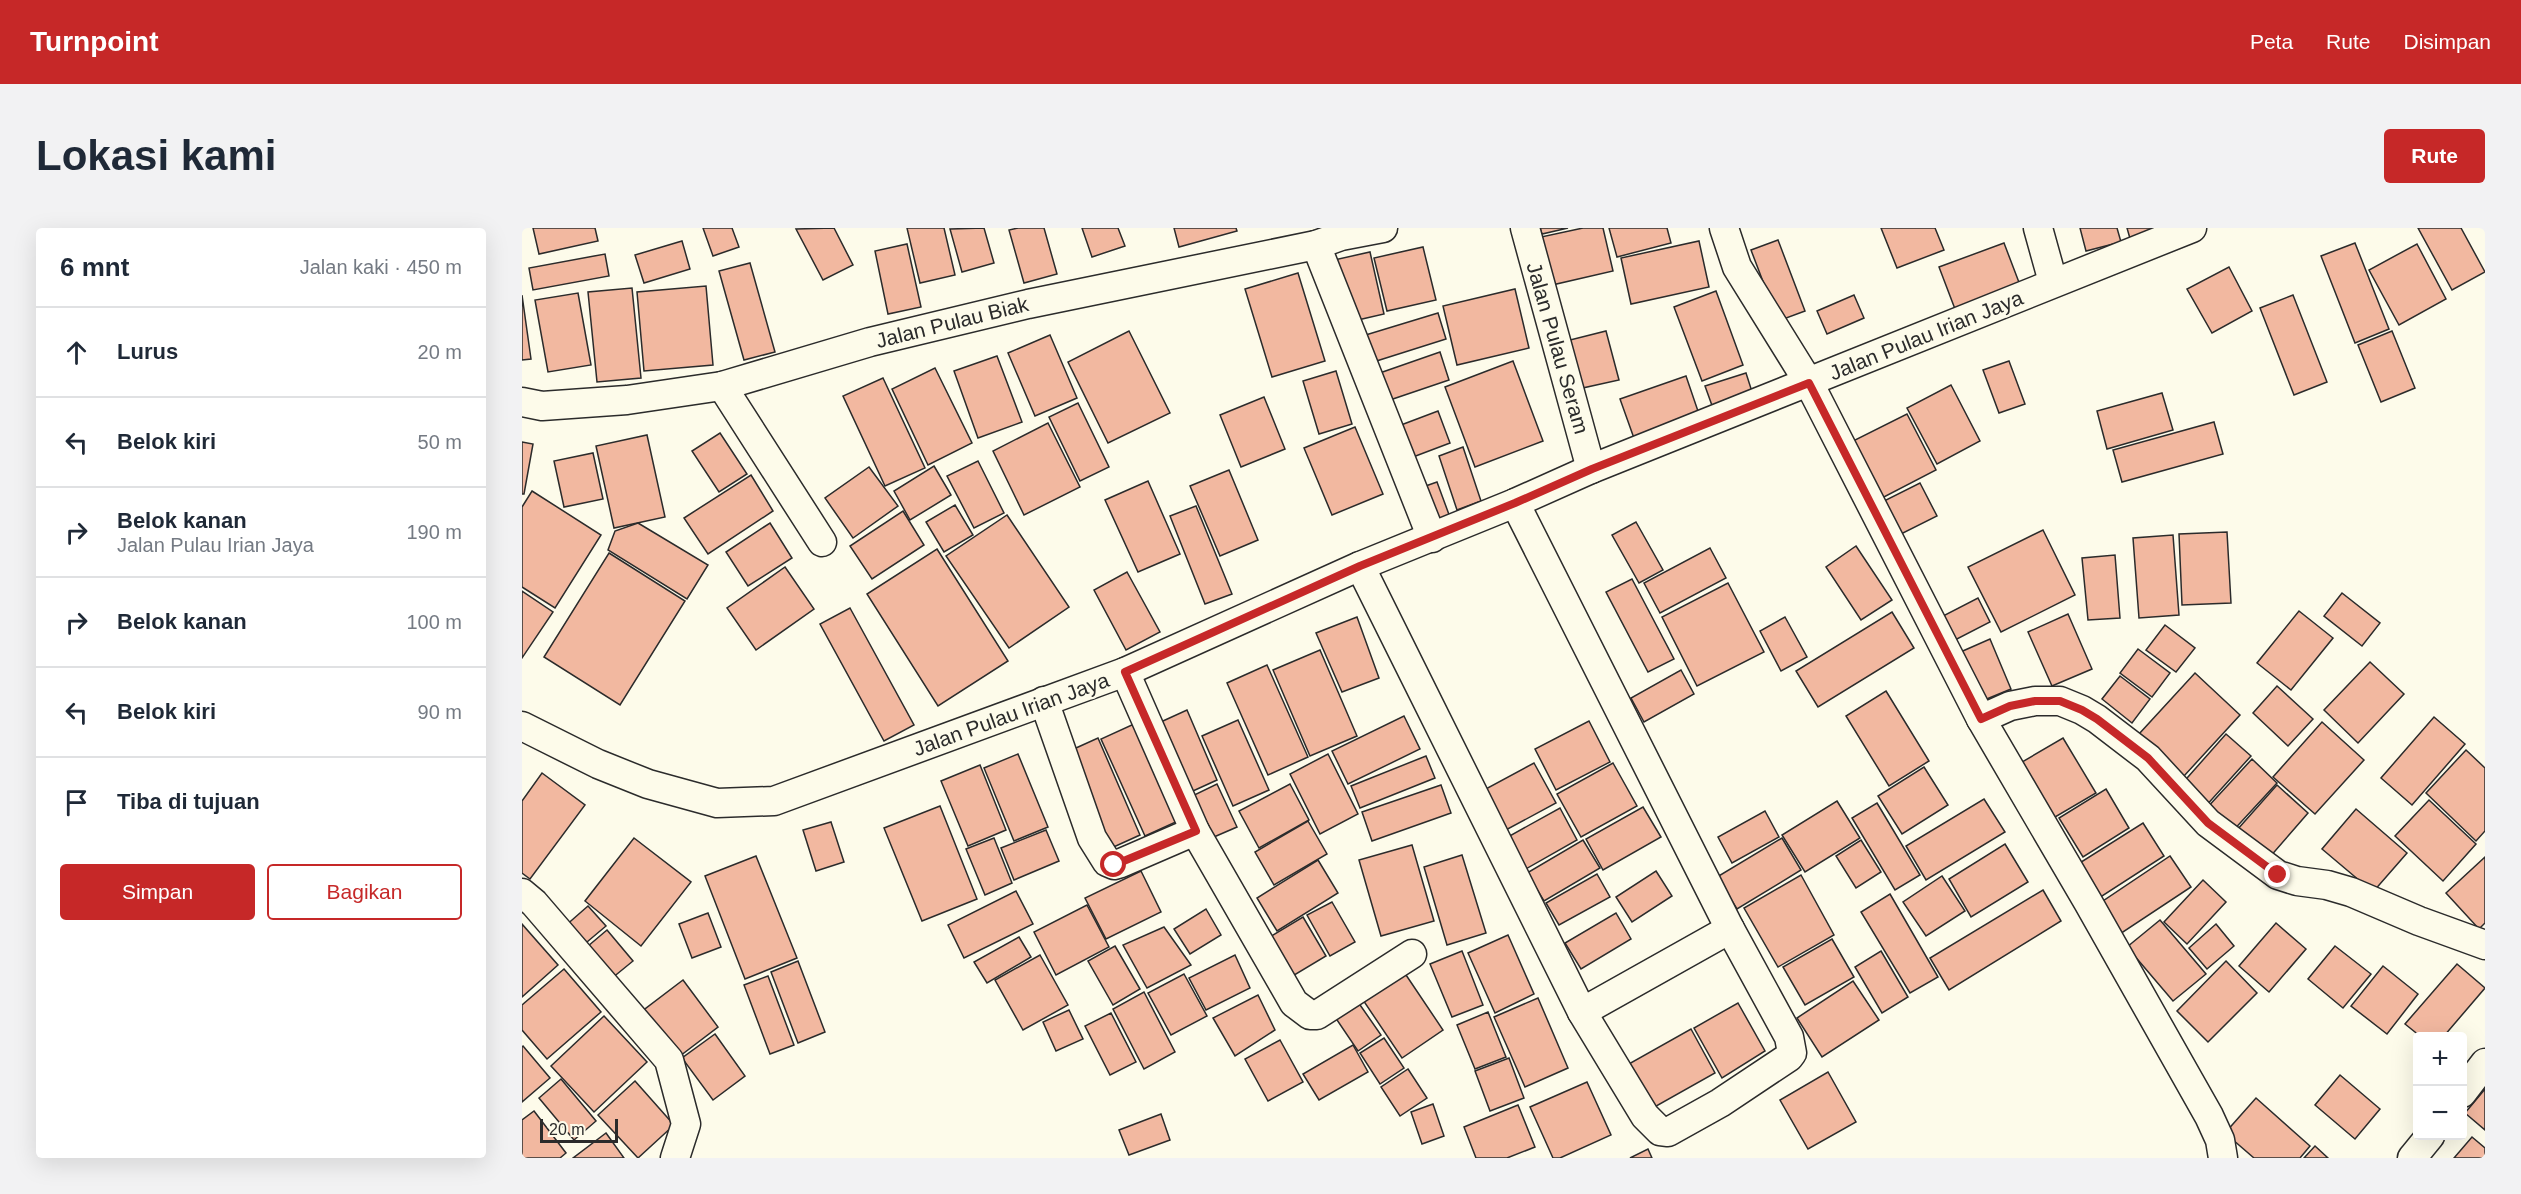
<!DOCTYPE html>
<html lang="id">
<head>
<meta charset="utf-8">
<style>
	body { margin:0; font-family:Helvetica,sans-serif; background:#f2f2f3; color:#1f2937 }
	.controls { position:absolute; right:18px; bottom:18px; display:grid; overflow:hidden; border-radius:6px; box-shadow:0 6px 24px #0002 }
	.controls button { width:54px; height:54px; display:grid; place-items:center; padding:0; border:0; border-bottom:2px solid #e0e1e3; background:#fff; color:#1f2937; font:30px sans-serif }
	.scale { position:absolute; left:18px; bottom:15px; width:78px; box-sizing:border-box; padding-left:6px; border:3px solid #2b2b2b; border-top:0; font-size:16px; line-height:21px; white-space:nowrap; color:#2b2b2b; -webkit-text-stroke:4px #fdfbea; paint-order:stroke }
	.stop { position:absolute; width:18px; height:18px; margin:-14px; border:4px solid #c62828; border-radius:50%; background:#fff }
	.stop.end { background:#c62828; border-color:#fff; box-shadow:0 2px 6px #0008 }
	.list { margin:0; padding:0; list-style:none }
	h2 { display:flex; justify-content:space-between; align-items:center; height:78px; margin:0; padding:0 24px; font-size:26px }
	h2 small { font-size:20px; font-weight:400; color:#747a83 }
	.list li { display:grid; grid-template-columns:39px 1fr auto; gap:18px; align-items:center; box-sizing:border-box; height:90px; padding:0 24px; border-top:2px solid #e0e1e3 }
	.list b { display:block; font-size:22px; white-space:nowrap }
	.list p { margin:0; font-size:20px; white-space:nowrap; color:#747a83 }
	.list em { font-size:20px; font-style:normal; color:#747a83 }
	.actions { display:flex; gap:12px; padding:18px 24px }
	.actions a { flex:1; padding:14px 0; border:2px solid #c62828; border-radius:6px; text-align:center; font-size:21px; color:#c62828 }
	.actions .main { background:#c62828; color:#fff }
	.icon { flex:none; width:33px; height:33px; fill:none; stroke:currentColor; stroke-width:2; stroke-linecap:round; stroke-linejoin:round }
	.map { position:relative; flex:none; width:1963px; height:930px; overflow:hidden; border-radius:6px }
	header { display:flex; align-items:center; gap:36px; box-sizing:border-box; height:84px; padding:0 30px; background:#c62828; color:#fff }
	header strong { font-size:28px }
	nav { display:flex; gap:33px; margin-inline-start:auto; font-size:21px }
	.intro { display:flex; align-items:center; justify-content:space-between; box-sizing:border-box; height:144px; padding:0 36px }
	h1 { margin:0; font-size:42px }
	.button { padding:15px 27px; border-radius:6px; background:#c62828; color:#fff; font-size:21px; font-weight:700 }
	main { display:flex; gap:36px; padding:0 36px }
	aside { flex:1; background:#fff; border-radius:6px; box-shadow:0 6px 24px #0002 }
	.map>svg:first-child { display:block }
	.building { fill:#f2b8a0; stroke:#2b2b2b; stroke-width:1.5 }
	.lines { fill:none; stroke-linecap:round; stroke-linejoin:round }
	.minor-casing { stroke:#2b2b2b; stroke-width:31 }
	.minor { stroke:#fdfbea; stroke-width:28 }
	.route { stroke:#c62828; stroke-width:8 }
	.labels { text-anchor:middle; dominant-baseline:central; stroke-width:4.5; stroke-linejoin:round; paint-order:stroke }
	.street-label { font-size:21px; fill:#2b2b2b; stroke:#fdfbea }
</style>
</head>
<body>
<header>
<strong>Turnpoint</strong>
<nav><a>Peta</a><a>Rute</a><a>Disimpan</a></nav>
</header>
<div class="intro"><h1>Lokasi kami</h1><a class="button">Rute</a></div>
<main>
<aside>
<h2>6 mnt<small>Jalan kaki · 450 m</small></h2>
<ul class="list">
<li><svg class="icon" aria-label="ahead" viewBox="0 0 24 24"><path d="M12 20V5M6 11l6-6 6 6"/></svg><div><b>Lurus</b></div><em>20 m</em></li>
<li><svg class="icon" aria-label="left" viewBox="0 0 24 24"><path d="M17 20v-9H6M10 6l-5 5 5 5"/></svg><div><b>Belok kiri</b></div><em>50 m</em></li>
<li><svg class="icon" aria-label="right" viewBox="0 0 24 24"><path d="M7 20v-9h11M14 6l5 5-5 5"/></svg><div><b>Belok kanan</b><p>Jalan Pulau Irian Jaya</p></div><em>190 m</em></li>
<li><svg class="icon" aria-label="right" viewBox="0 0 24 24"><path d="M7 20v-9h11M14 6l5 5-5 5"/></svg><div><b>Belok kanan</b></div><em>100 m</em></li>
<li><svg class="icon" aria-label="left" viewBox="0 0 24 24"><path d="M17 20v-9H6M10 6l-5 5 5 5"/></svg><div><b>Belok kiri</b></div><em>90 m</em></li>
<li><svg class="icon" aria-label="arrive" viewBox="0 0 24 24"><path d="M6 21V4h12l-3 4 3 4H6"/></svg><div><b>Tiba di tujuan</b></div></li>
</ul>
<div class="actions"><a class="main">Simpan</a><a>Bagikan</a></div>
</aside>
<div class="map">
<svg width="1963" height="930" viewBox="0 0 1963 930">
	<rect width="100%" height="100%" fill="#fdfbea"/>
	<g class="building">
		<polygon points="11,0 73,0 76,13 17,26"/>
		<polygon points="181,0 210,0 217,19 191,28"/>
		<polygon points="312,0 331,37 301,52 274,1"/>
		<polygon points="385,0 422,0 433,47 398,55"/>
		<polygon points="462,0 472,35 440,44 428,1"/>
		<polygon points="496,0 522,0 535,46 502,55 487,2"/>
		<polygon points="560,0 596,0 603,18 570,29"/>
		<polygon points="652,0 714,0 715,3 657,19"/>
		<polygon points="1018,0 1046,0 1020,6"/>
		<polygon points="1061,0 1081,0 1091,43 1030,57 1019,9"/>
		<polygon points="1087,0 1145,0 1149,15 1095,29"/>
		<polygon points="1359,0 1413,0 1422,22 1375,40"/>
		<polygon points="1558,0 1595,0 1599,14 1564,23"/>
		<polygon points="1605,0 1647,0 1609,14"/>
		<polygon points="1896,0 1939,0 1963,44 1930,62"/>
		<polygon points="1256,12 1283,83 1256,93 1229,22"/>
		<polygon points="160,13 168,41 122,55 113,27"/>
		<polygon points="1177,13 1187,59 1109,76 1099,30"/>
		<polygon points="1482,15 1498,57 1433,81 1417,39"/>
		<polygon points="1833,15 1867,101 1833,115 1799,28"/>
		<polygon points="385,16 399,79 366,86 353,23"/>
		<polygon points="1895,16 1924,71 1877,97 1847,42"/>
		<polygon points="901,19 914,72 865,83 852,30"/>
		<polygon points="848,24 862,86 827,94 812,32"/>
		<polygon points="83,26 87,48 11,62 7,40"/>
		<polygon points="228,35 253,124 222,132 197,43"/>
		<polygon points="1707,39 1730,83 1690,105 1665,61"/>
		<polygon points="776,45 803,133 750,149 723,61"/>
		<polygon points="184,58 191,137 122,143 115,64"/>
		<polygon points="110,60 119,150 75,154 66,64"/>
		<polygon points="993,61 1007,120 935,137 921,78"/>
		<polygon points="1194,63 1221,137 1180,153 1152,79"/>
		<polygon points="56,65 69,137 26,144 13,72"/>
		<polygon points="0,67 9,131 0,132"/>
		<polygon points="1332,67 1342,90 1305,106 1295,83"/>
		<polygon points="1771,67 1805,154 1772,167 1738,80"/>
		<polygon points="916,85 924,111 845,136 837,109"/>
		<polygon points="607,103 648,185 586,215 546,134"/>
		<polygon points="1084,103 1097,152 1056,161 1044,113"/>
		<polygon points="1870,103 1893,160 1859,174 1836,117"/>
		<polygon points="528,107 555,170 513,188 486,125"/>
		<polygon points="918,124 927,152 862,174 852,147"/>
		<polygon points="475,128 500,194 456,210 432,143"/>
		<polygon points="991,133 1021,213 953,239 923,159"/>
		<polygon points="1487,133 1503,176 1477,185 1461,142"/>
		<polygon points="413,140 450,215 406,237 370,161"/>
		<polygon points="814,143 830,196 797,206 781,153"/>
		<polygon points="1224,145 1232,170 1192,183 1183,158"/>
		<polygon points="1164,148 1178,189 1113,213 1098,171"/>
		<polygon points="361,150 403,240 363,258 321,168"/>
		<polygon points="1429,157 1458,213 1415,236 1385,180"/>
		<polygon points="1640,165 1651,202 1585,221 1575,183"/>
		<polygon points="742,169 763,221 719,239 698,187"/>
		<polygon points="556,175 587,239 558,253 527,189"/>
		<polygon points="916,183 928,215 891,229 879,197"/>
		<polygon points="1385,186 1414,242 1360,270 1331,213"/>
		<polygon points="1692,194 1701,226 1600,254 1591,222"/>
		<polygon points="526,195 558,259 502,287 471,223"/>
		<polygon points="833,199 861,266 810,287 782,220"/>
		<polygon points="198,205 225,246 197,264 170,223"/>
		<polygon points="125,207 143,289 92,300 74,218"/>
		<polygon points="0,214 11,216 2,266 0,266"/>
		<polygon points="941,219 959,273 935,282 917,228"/>
		<polygon points="71,225 81,271 42,279 32,233"/>
		<polygon points="456,233 482,285 452,300 425,248"/>
		<polygon points="412,238 429,267 388,292 372,263"/>
		<polygon points="347,239 376,278 331,310 303,270"/>
		<polygon points="707,242 736,312 698,328 668,258"/>
		<polygon points="229,247 251,283 186,326 162,290"/>
		<polygon points="626,253 658,326 616,344 583,272"/>
		<polygon points="915,254 929,292 913,298 898,260"/>
		<polygon points="1398,255 1415,288 1371,310 1354,277"/>
		<polygon points="10,263 79,307 33,380 0,359 0,279"/>
		<polygon points="433,277 451,307 422,324 404,294"/>
		<polygon points="674,278 710,366 683,376 648,288"/>
		<polygon points="381,283 402,317 350,351 328,318"/>
		<polygon points="485,287 547,379 487,420 424,328"/>
		<polygon points="1114,294 1141,342 1117,355 1090,307"/>
		<polygon points="116,295 186,337 165,371 86,322 93,303"/>
		<polygon points="248,295 270,330 226,358 204,324"/>
		<polygon points="1521,302 1553,367 1479,404 1446,339"/>
		<polygon points="1705,304 1709,375 1660,377 1657,306"/>
		<polygon points="1651,307 1657,387 1617,390 1611,310"/>
		<polygon points="1334,318 1370,372 1339,392 1304,339"/>
		<polygon points="1188,320 1204,350 1138,385 1122,355"/>
		<polygon points="415,321 486,433 416,478 345,366"/>
		<polygon points="87,325 163,373 98,477 22,429"/>
		<polygon points="1593,327 1598,390 1566,392 1560,330"/>
		<polygon points="263,339 292,381 234,422 205,380"/>
		<polygon points="605,344 638,404 604,422 572,362"/>
		<polygon points="1110,351 1152,431 1126,444 1084,364"/>
		<polygon points="1206,355 1242,424 1175,458 1140,389"/>
		<polygon points="0,363 31,384 0,430"/>
		<polygon points="1820,365 1858,395 1840,418 1802,388"/>
		<polygon points="1456,370 1468,394 1433,412 1421,388"/>
		<polygon points="328,380 392,497 362,513 298,396"/>
		<polygon points="1777,383 1811,410 1769,462 1735,435"/>
		<polygon points="1370,384 1392,420 1296,479 1274,443"/>
		<polygon points="1546,386 1570,441 1530,458 1506,404"/>
		<polygon points="835,389 857,450 820,464 794,405"/>
		<polygon points="1263,389 1285,429 1259,443 1238,403"/>
		<polygon points="1643,397 1673,420 1654,444 1624,422"/>
		<polygon points="1468,411 1489,461 1455,475 1434,426"/>
		<polygon points="1616,421 1648,445 1630,469 1598,445"/>
		<polygon points="798,422 835,508 788,528 751,442"/>
		<polygon points="1848,434 1882,466 1836,515 1802,482"/>
		<polygon points="745,437 786,529 746,547 705,455"/>
		<polygon points="1159,442 1172,466 1122,494 1109,470"/>
		<polygon points="1673,445 1718,487 1662,548 1617,506"/>
		<polygon points="1598,448 1628,471 1610,495 1580,471"/>
		<polygon points="1755,458 1791,491 1766,518 1731,485"/>
		<polygon points="1364,463 1407,533 1367,558 1324,488"/>
		<polygon points="665,482 695,552 660,568 630,498"/>
		<polygon points="882,488 898,521 826,556 810,523"/>
		<polygon points="1912,489 1943,516 1890,577 1859,550"/>
		<polygon points="716,492 747,562 711,578 680,508"/>
		<polygon points="1067,493 1088,534 1034,562 1013,521"/>
		<polygon points="1800,494 1842,532 1793,586 1751,549"/>
		<polygon points="612,496 656,593 623,608 579,511"/>
		<polygon points="1704,506 1729,528 1682,580 1658,558"/>
		<polygon points="576,510 618,607 585,622 543,525"/>
		<polygon points="1541,510 1574,565 1528,592 1495,537"/>
		<polygon points="1944,522 1963,540 1963,603 1954,613 1904,565"/>
		<polygon points="496,526 526,599 492,613 462,540"/>
		<polygon points="806,526 836,586 798,606 768,546"/>
		<polygon points="904,528 913,550 838,580 829,558"/>
		<polygon points="1730,531 1755,555 1708,606 1683,582"/>
		<polygon points="1012,535 1034,575 982,603 960,563"/>
		<polygon points="1091,535 1115,578 1059,609 1035,566"/>
		<polygon points="458,537 484,602 446,618 419,553"/>
		<polygon points="1402,539 1426,577 1380,606 1356,568"/>
		<polygon points="20,545 63,577 8,651 0,645 0,573"/>
		<polygon points="695,556 715,599 685,612 666,570"/>
		<polygon points="768,556 787,592 737,620 717,583"/>
		<polygon points="919,557 929,585 850,613 840,584"/>
		<polygon points="1755,557 1786,585 1747,630 1715,602"/>
		<polygon points="1584,561 1607,600 1561,629 1537,590"/>
		<polygon points="1462,571 1483,604 1404,652 1384,618"/>
		<polygon points="1907,572 1954,616 1921,653 1873,608"/>
		<polygon points="1315,573 1338,610 1283,644 1260,607"/>
		<polygon points="1355,575 1398,647 1373,662 1330,590"/>
		<polygon points="418,578 455,671 400,693 362,600"/>
		<polygon points="1121,579 1139,609 1081,642 1064,611"/>
		<polygon points="1038,580 1055,612 1002,642 984,610"/>
		<polygon points="1834,581 1885,625 1851,664 1800,621"/>
		<polygon points="1243,583 1257,609 1210,635 1196,609"/>
		<polygon points="786,593 805,626 752,657 733,624"/>
		<polygon points="309,594 322,634 294,643 281,602"/>
		<polygon points="1621,595 1642,628 1577,670 1556,636"/>
		<polygon points="524,602 537,633 492,652 479,620"/>
		<polygon points="112,610 169,654 119,718 63,673"/>
		<polygon points="472,610 490,655 463,667 444,621"/>
		<polygon points="1260,610 1279,642 1215,681 1195,649"/>
		<polygon points="1061,612 1078,640 1022,673 1005,645"/>
		<polygon points="1339,612 1359,644 1334,660 1314,628"/>
		<polygon points="1483,616 1506,654 1449,689 1427,651"/>
		<polygon points="890,617 912,693 859,708 837,632"/>
		<polygon points="940,627 964,705 925,717 902,639"/>
		<polygon points="234,628 275,730 223,751 183,648"/>
		<polygon points="1648,628 1669,659 1598,706 1578,675"/>
		<polygon points="1963,629 1963,695 1957,701 1924,665"/>
		<polygon points="796,632 816,665 755,703 735,670"/>
		<polygon points="619,643 639,684 584,711 563,670"/>
		<polygon points="1134,643 1150,668 1110,694 1094,669"/>
		<polygon points="1075,646 1088,669 1037,697 1024,675"/>
		<polygon points="1279,647 1312,707 1256,739 1222,680"/>
		<polygon points="1420,648 1443,683 1404,708 1381,674"/>
		<polygon points="1681,652 1704,674 1665,716 1642,694"/>
		<polygon points="1521,662 1539,693 1427,762 1408,730"/>
		<polygon points="494,663 511,696 442,730 426,697"/>
		<polygon points="1368,666 1416,749 1388,765 1339,684"/>
		<polygon points="810,674 833,714 808,728 785,687"/>
		<polygon points="565,677 587,719 534,747 512,704"/>
		<polygon points="66,678 84,698 59,719 42,699"/>
		<polygon points="684,681 699,707 668,726 652,701"/>
		<polygon points="186,685 199,719 170,730 157,696"/>
		<polygon points="1094,685 1109,711 1059,741 1043,715"/>
		<polygon points="781,689 804,728 769,749 746,710"/>
		<polygon points="1638,692 1684,746 1651,773 1605,719"/>
		<polygon points="1754,695 1784,721 1747,764 1717,738"/>
		<polygon points="0,696 36,737 0,769"/>
		<polygon points="1694,696 1712,718 1685,741 1667,720"/>
		<polygon points="642,699 669,737 625,760 601,717"/>
		<polygon points="85,702 111,733 84,755 59,724"/>
		<polygon points="986,707 1012,766 973,785 946,725"/>
		<polygon points="497,709 509,729 465,755 452,734"/>
		<polygon points="1310,711 1332,749 1283,777 1261,739"/>
		<polygon points="593,718 618,761 591,777 566,733"/>
		<polygon points="1813,718 1849,746 1821,780 1786,751"/>
		<polygon points="940,723 961,777 930,789 908,736"/>
		<polygon points="1359,723 1386,769 1360,785 1333,739"/>
		<polygon points="518,727 546,777 501,802 473,752"/>
		<polygon points="713,727 728,760 684,782 667,750"/>
		<polygon points="276,733 303,804 276,815 249,744"/>
		<polygon points="1704,733 1735,765 1686,814 1655,783"/>
		<polygon points="1935,736 1963,760 1922,808 1898,808 1883,796"/>
		<polygon points="1861,738 1896,766 1865,806 1829,778"/>
		<polygon points="42,741 79,784 25,831 0,802 0,777"/>
		<polygon points="880,741 921,802 880,830 839,769"/>
		<polygon points="662,746 685,788 649,807 626,765"/>
		<polygon points="246,748 272,817 248,826 222,757"/>
		<polygon points="161,752 196,799 154,831 119,784"/>
		<polygon points="1331,753 1357,792 1300,829 1275,790"/>
		<polygon points="622,764 653,824 622,841 591,781"/>
		<polygon points="736,767 753,802 713,828 691,790"/>
		<polygon points="1016,770 1046,840 1003,859 972,789"/>
		<polygon points="836,774 859,807 836,823 813,789"/>
		<polygon points="1216,775 1243,823 1200,850 1172,800"/>
		<polygon points="547,782 561,811 534,823 521,794"/>
		<polygon points="966,784 984,829 953,841 935,797"/>
		<polygon points="589,785 614,834 588,847 563,798"/>
		<polygon points="82,788 125,834 72,884 29,838"/>
		<polygon points="1169,801 1193,845 1129,881 1105,837"/>
		<polygon points="193,806 223,848 191,872 160,830"/>
		<polygon points="862,810 882,840 858,856 838,825"/>
		<polygon points="758,812 781,854 746,873 723,831"/>
		<polygon points="831,817 846,844 797,872 781,846"/>
		<polygon points="1,818 28,850 0,874 0,819"/>
		<polygon points="987,830 1002,870 968,883 953,843"/>
		<polygon points="886,841 905,870 878,888 859,859"/>
		<polygon points="1306,844 1334,894 1286,921 1258,872"/>
		<polygon points="1818,847 1858,881 1833,911 1793,877"/>
		<polygon points="39,851 74,893 52,912 17,870"/>
		<polygon points="113,853 152,897 116,930 76,887"/>
		<polygon points="1065,854 1089,907 1038,930 1031,930 1008,879"/>
		<polygon points="1963,861 1963,902 1943,885"/>
		<polygon points="1734,870 1788,918 1778,930 1732,930 1703,905"/>
		<polygon points="911,876 922,908 900,916 889,884"/>
		<polygon points="996,877 1013,919 985,930 954,930 942,899"/>
		<polygon points="12,883 44,925 38,930 0,930 0,892"/>
		<polygon points="639,886 648,912 607,927 597,902"/>
		<polygon points="84,905 102,930 51,930"/>
		<polygon points="1950,909 1963,920 1963,930 1932,930"/>
		<polygon points="1793,918 1806,930 1782,930"/>
		<polygon points="1126,921 1130,930 1108,930"/>
	</g>
	<g class="lines">
		<defs>
			<g id="minor">
				<polyline points="1003,0 1069,241"/>
				<polyline points="1202,0 1215,39 1287,155 1459,491 1488,478 1513,473 1538,473 1560,482 1575,491 1626,530 1686,595 1756,647 1775,653 1805,657 1829,664 1897,693 1963,717"/>
				<polyline points="1516,0 1531,54"/>
				<polyline points="794,17 910,310"/>
				<polyline points="200,158 300,314"/>
				<polyline points="0,174 20,178 105,172 200,158 348,114 506,76 794,17 819,8 861,0"/>
				<polyline points="838,338 1060,784 1123,888 1138,903 1146,904 1198,875 1267,829 1270,825 1267,809 1208,701 993,275"/>
				<polyline points="603,444 673,603 772,775 788,787 795,787 890,726"/>
				<polyline points="522,473 570,610 585,634 592,637 599,635 673,603"/>
				<polyline points="1459,491 1566,674 1687,888 1698,912 1701,930"/>
				<polyline points="0,498 76,536 126,556 195,575 252,573 603,444 838,338 993,275 1069,241 1670,0"/>
				<polyline points="0,665 12,675 147,832 164,896 153,930"/>
				<polyline points="1060,784 1208,701"/>
				<polyline points="1940,865 1963,835"/>
				<polyline points="1890,930 1908,908"/>
			</g>
		</defs>
		<use href="#minor" class="minor-casing"/>
		<use href="#minor" class="minor"/>
	</g>
	<g class="lines">
		<polyline class="route" points="592,637 674,603 603,444 838,338 993,275 1070,241 1287,155 1459,491 1488,478 1513,473 1538,473 1560,482 1575,491 1626,530 1686,595 1756,647"/>
	</g>
	<g class="labels">
		<g class="street-label">
			<text transform="translate(430 94) rotate(-14)">Jalan Pulau Biak</text>
			<text transform="translate(1404 107) rotate(-22)">Jalan Pulau Irian Jaya</text>
			<text transform="translate(1036 120) rotate(74)">Jalan Pulau Seram</text>
			<text transform="translate(489 486) rotate(-20)">Jalan Pulau Irian Jaya</text>
		</g>
	</g>
</svg>
<div class="controls">
<button>+</button>
<button>−</button>
</div>
<div class="scale">20 m</div>
<div class="stop" style="left:592px;top:637px"></div>
<div class="stop end" style="left:1756px;top:647px"></div>
</div>
</main>
</body>
</html>
